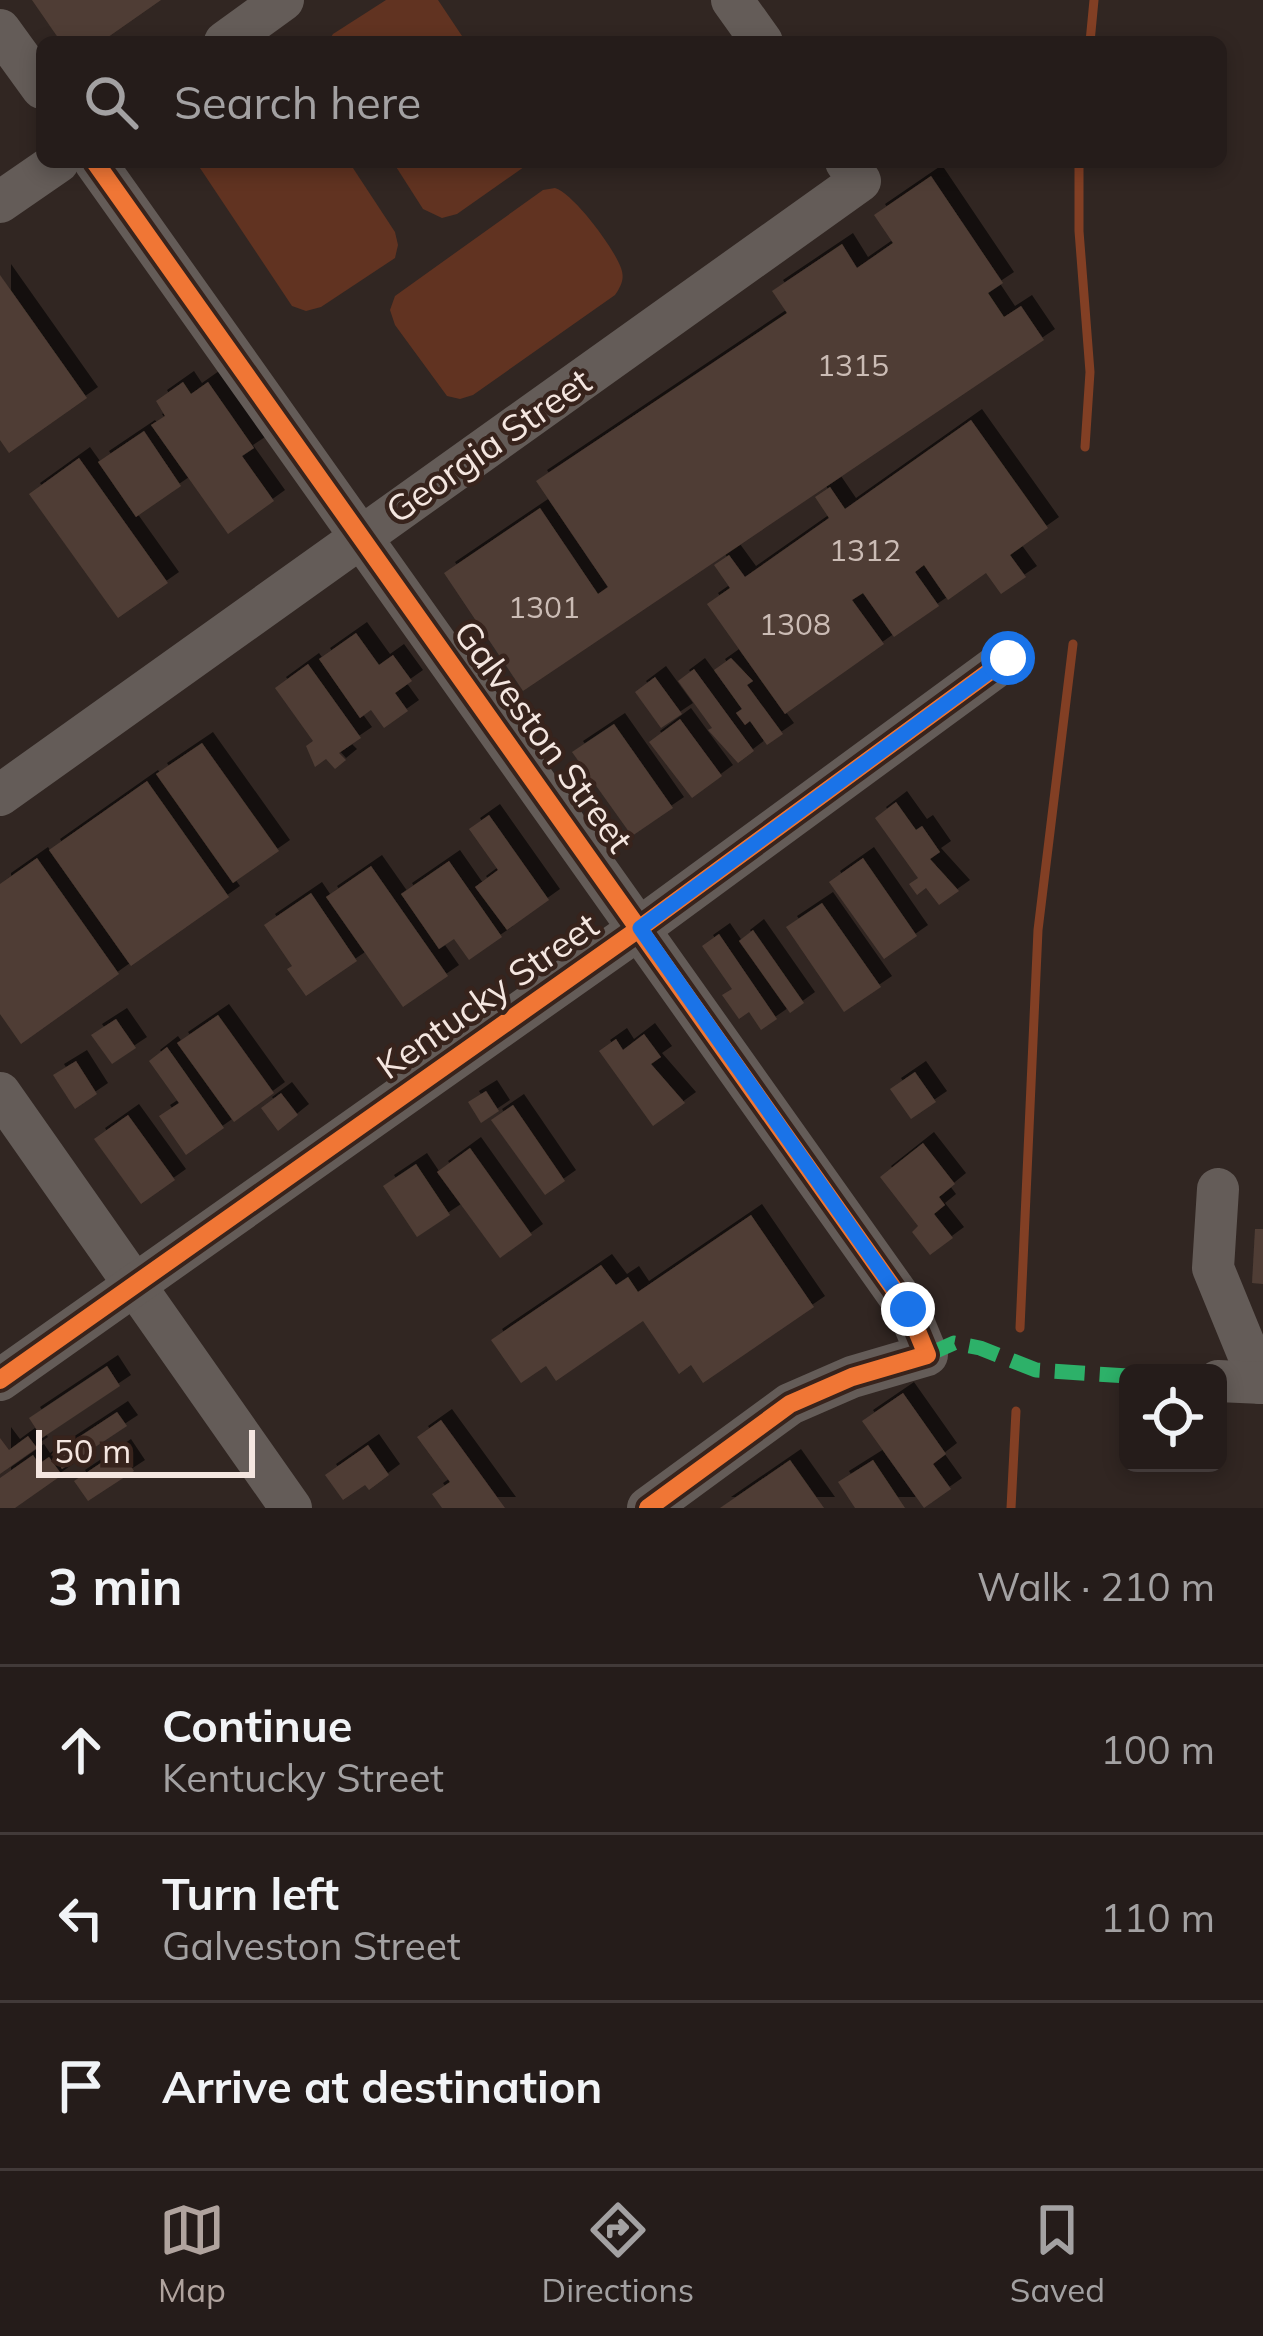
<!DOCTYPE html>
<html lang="en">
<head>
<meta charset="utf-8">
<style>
	body { margin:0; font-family:Mulish,sans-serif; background:#2d2523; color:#f1f3f6 }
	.controls { position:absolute; right:36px; bottom:36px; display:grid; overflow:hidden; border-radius:18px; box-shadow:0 6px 18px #0003 }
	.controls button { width:108px; height:108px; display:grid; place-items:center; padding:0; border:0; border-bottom:3px solid #423a39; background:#251c1a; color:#f1f3f6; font:60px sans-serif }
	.scale { position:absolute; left:36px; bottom:30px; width:219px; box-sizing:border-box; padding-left:12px; border:6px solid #f4e6e0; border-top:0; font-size:33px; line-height:42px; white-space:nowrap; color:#f4e6e0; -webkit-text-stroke:9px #37231c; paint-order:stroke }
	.stop { position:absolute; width:36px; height:36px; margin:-27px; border:9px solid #1a73e8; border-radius:50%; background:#fff }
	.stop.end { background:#1a73e8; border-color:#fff; box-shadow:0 3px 12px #0008 }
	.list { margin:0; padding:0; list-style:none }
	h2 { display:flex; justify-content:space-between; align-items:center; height:156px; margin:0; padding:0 48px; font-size:51px }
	h2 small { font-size:39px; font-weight:400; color:#a3a1a2 }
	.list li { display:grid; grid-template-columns:78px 1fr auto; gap:36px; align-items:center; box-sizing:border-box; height:168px; padding:0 48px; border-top:3px solid #423a39 }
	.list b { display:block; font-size:45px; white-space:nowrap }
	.list p { margin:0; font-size:39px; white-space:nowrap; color:#a3a1a2 }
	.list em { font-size:39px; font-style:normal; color:#a3a1a2 }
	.icon { flex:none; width:66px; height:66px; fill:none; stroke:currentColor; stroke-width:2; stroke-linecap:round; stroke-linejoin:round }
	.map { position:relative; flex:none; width:1263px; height:1508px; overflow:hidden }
	.search { position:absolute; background:#251c1a; box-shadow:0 6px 18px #0003; left:36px; right:36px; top:36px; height:132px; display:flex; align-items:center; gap:30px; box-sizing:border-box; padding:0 42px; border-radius:18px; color:#a3a1a2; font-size:45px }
	.sheet { height:660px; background:#251c1a }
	nav { display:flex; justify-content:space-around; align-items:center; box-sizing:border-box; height:168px; border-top:3px solid #423a39; background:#251c1a; font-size:33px; color:#a3a1a2 }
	nav a { display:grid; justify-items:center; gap:6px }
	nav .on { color:#b0a39e }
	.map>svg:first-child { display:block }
	.green { fill:#613321 }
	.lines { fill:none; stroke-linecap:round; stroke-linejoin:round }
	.stream { stroke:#823f24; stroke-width:9 }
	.building { fill:#4f3d35; filter:url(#shadow) }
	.minor { stroke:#645c58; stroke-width:42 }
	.quiet { stroke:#2db169; stroke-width:15; stroke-dasharray:30 15; stroke-linecap:butt }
	.cycleway-casing { stroke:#37231c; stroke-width:26 }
	.cycleway { stroke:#f07635; stroke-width:18 }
	.route { stroke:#1a73e8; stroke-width:15 }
	.labels { text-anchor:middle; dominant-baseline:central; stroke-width:9; stroke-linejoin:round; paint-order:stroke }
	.number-label { font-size:30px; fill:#cbbcb5 }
	.street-label { font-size:36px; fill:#f4e6e0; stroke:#37231c }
</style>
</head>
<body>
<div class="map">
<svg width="1263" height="1508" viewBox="0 0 1263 1508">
	<defs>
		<filter id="shadow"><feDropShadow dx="11" dy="-11" stdDeviation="0" flood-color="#0009"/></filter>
	</defs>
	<rect width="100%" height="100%" fill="#312622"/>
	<g class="green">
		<polygon points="386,0 438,0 466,42 328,42 333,34"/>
		<polygon points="196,162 349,162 395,232 398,245 395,258 321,307 306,311 292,306"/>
		<polygon points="393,162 531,162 457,214 442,218 423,209"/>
		<path d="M555,188C574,194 614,248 621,268C625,279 621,286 615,295L473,395L460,399L447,396L395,325L390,310L395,296L543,190Z"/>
	</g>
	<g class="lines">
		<g class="stream">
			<polyline points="1090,42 1094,0"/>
			<polyline points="1079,162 1079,231 1090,372 1085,447"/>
			<polyline points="1020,1328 1038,930 1073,644"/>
			<polyline points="1011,1508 1016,1411"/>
		</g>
	</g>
	<g class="building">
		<polygon points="32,0 161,0 101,42 61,42"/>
		<polygon points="931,176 1003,283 988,293 1004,317 1021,306 1044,340 523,691 444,573 540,508 598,594 608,587 536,481 787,313 772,291 842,244 857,268 893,243 874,215"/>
		<polygon points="0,275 87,398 9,453 0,440"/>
		<polygon points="183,382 191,394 208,382 254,448 242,456 274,501 228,534 151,425 165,416 156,401"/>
		<polygon points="971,420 1048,528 1010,555 1026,577 1001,594 986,573 948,600 924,565 915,572 939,606 894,637 863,593 852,600 884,644 785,714 707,604 730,588 714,565 729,555 745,577 829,518 815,497 830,487 845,509"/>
		<polygon points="144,431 181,486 136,517 98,462"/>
		<polygon points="79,458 168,583 118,618 29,494"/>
		<polygon points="356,633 379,665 393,655 412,681 395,693 408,711 384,728 371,710 360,718 319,659"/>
		<polygon points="731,658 753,681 747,685 783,734 767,745 750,721 745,725 736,713 742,709 714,670"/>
		<polygon points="308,664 361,738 339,753 346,760 335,769 326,759 315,767 306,746 313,741 275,688"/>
		<polygon points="694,669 754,751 738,763 708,730 712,728 678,681"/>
		<polygon points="655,677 682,714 661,728 635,692"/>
		<polygon points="680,719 722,776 692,798 649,742"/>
		<polygon points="614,724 673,808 632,836 572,752"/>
		<polygon points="202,743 279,851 233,883 156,774"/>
		<polygon points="147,781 229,897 131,966 49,850"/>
		<polygon points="896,802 916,830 922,826 940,852 930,859 959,891 939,905 926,888 917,895 909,884 918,878 875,818"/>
		<polygon points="489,815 549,900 507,930 475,887 498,870 469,829"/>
		<polygon points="37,858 119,974 21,1044 0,1014 0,884"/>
		<polygon points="863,858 917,936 884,959 829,882"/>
		<polygon points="449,861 502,937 469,960 454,939 439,949 401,894"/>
		<polygon points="371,866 448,976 403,1007 326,897"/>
		<polygon points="311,893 357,961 306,996 287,969 292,966 264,925"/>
		<polygon points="822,903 881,987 844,1012 786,927"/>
		<polygon points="753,930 804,1003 790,1013 739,941"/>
		<polygon points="719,934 777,1019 761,1030 749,1012 739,1019 722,995 732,989 702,946"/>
		<polygon points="218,1015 274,1093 234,1122 177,1043"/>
		<polygon points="116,1019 136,1048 112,1064 91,1035"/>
		<polygon points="644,1034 661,1057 651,1064 685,1103 653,1126 599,1051 616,1039 623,1050"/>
		<polygon points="167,1047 224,1128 186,1155 159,1116 179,1103 149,1061"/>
		<polygon points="76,1061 97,1094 75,1109 53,1075"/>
		<polygon points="915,1072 936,1102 911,1119 890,1089"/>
		<polygon points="486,1091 499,1111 481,1123 468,1102"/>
		<polygon points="281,1093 298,1115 278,1131 261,1108"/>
		<polygon points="513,1105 565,1181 545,1195 491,1120"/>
		<polygon points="128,1115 175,1180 141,1204 94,1139"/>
		<polygon points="923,1143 955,1184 939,1197 945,1205 934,1214 953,1238 930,1255 912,1232 918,1226 880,1177"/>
		<polygon points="470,1148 532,1235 500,1258 437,1172"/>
		<polygon points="416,1164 450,1215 417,1237 383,1186"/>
		<polygon points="751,1215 814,1307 703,1383 691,1365 679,1374 643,1321 556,1381 546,1366 521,1383 491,1340 601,1265 616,1285 628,1277 638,1292"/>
		<polygon points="1255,1229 1263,1229 1263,1284 1252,1283"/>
		<polygon points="107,1366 120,1386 42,1438 29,1418"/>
		<polygon points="903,1393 946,1454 933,1464 951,1489 924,1508 862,1421"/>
		<polygon points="117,1412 127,1426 62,1469 53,1454"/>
		<polygon points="441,1420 505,1508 442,1508 432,1494 450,1482 417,1437"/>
		<polygon points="28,1436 37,1448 0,1474 0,1438 9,1450"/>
		<polygon points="368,1445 389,1475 369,1490 365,1485 343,1500 325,1475"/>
		<polygon points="120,1450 134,1471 88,1501 74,1481"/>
		<polygon points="33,1455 39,1464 49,1457 62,1475 15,1508 0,1508 0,1478"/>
		<polygon points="790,1460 824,1508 720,1508"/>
		<polygon points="873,1460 905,1508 855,1508 838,1482"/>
	</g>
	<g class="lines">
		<g class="minor">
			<polyline points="732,0 762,42"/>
			<polyline points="0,30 42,88"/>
			<polyline points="225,42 283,0"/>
			<polyline points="95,162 908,1309 927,1355 852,1377 790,1404 648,1508"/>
			<polyline points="0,202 58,162"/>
			<polyline points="0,795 860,181 846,162"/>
			<polyline points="0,1093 291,1508"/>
			<polyline points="1218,1189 1213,1268 1260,1383"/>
			<polyline points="0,1380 640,928 1008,658"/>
			<polyline points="1218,1381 1263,1383"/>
		</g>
		<polyline class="quiet" points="927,1355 954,1343 980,1348 1036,1370 1128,1376"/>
		<defs>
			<g id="cycleway">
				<polyline points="95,162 908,1309 927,1355 852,1377 790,1404 648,1508"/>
				<polyline points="0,1380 640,928 1008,658"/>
			</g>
		</defs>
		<use href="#cycleway" class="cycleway-casing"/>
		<use href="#cycleway" class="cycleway"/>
	</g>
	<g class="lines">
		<polyline class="route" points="908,1309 640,928 1008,658"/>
	</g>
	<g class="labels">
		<g class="number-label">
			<text x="853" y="365">1315</text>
			<text x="865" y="550">1312</text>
			<text x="544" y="607">1301</text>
			<text x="795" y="624">1308</text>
		</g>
		<g class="street-label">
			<text transform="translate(488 445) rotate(-35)">Georgia Street</text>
			<text transform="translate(544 736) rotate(54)">Galveston Street</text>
			<text transform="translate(487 995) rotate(-35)">Kentucky Street</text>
		</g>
	</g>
</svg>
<div class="controls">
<button><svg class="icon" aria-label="locate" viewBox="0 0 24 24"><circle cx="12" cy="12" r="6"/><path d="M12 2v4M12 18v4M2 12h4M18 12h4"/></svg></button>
</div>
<div class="scale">50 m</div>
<div class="stop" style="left:1008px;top:658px"></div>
<div class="stop end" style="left:908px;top:1309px"></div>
<div class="search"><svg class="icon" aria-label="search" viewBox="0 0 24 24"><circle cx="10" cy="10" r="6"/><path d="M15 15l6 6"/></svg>Search here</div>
</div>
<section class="sheet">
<h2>3 min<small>Walk · 210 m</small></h2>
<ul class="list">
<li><svg class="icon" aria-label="ahead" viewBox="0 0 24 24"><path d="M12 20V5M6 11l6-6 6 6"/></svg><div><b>Continue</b><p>Kentucky Street</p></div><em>100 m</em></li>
<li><svg class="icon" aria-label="left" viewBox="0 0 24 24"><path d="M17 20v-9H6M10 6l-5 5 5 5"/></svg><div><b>Turn left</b><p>Galveston Street</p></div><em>110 m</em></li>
<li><svg class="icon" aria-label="arrive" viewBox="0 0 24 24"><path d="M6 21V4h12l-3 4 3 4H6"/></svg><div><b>Arrive at destination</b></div></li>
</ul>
</section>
<nav>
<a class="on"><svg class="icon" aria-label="map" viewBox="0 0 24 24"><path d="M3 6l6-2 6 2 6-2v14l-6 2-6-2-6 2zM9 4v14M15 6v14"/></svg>Map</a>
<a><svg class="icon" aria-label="directions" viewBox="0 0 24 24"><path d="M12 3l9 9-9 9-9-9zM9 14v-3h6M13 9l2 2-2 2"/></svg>Directions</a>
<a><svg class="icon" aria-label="saved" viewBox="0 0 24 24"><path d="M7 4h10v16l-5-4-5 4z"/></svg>Saved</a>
</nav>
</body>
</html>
